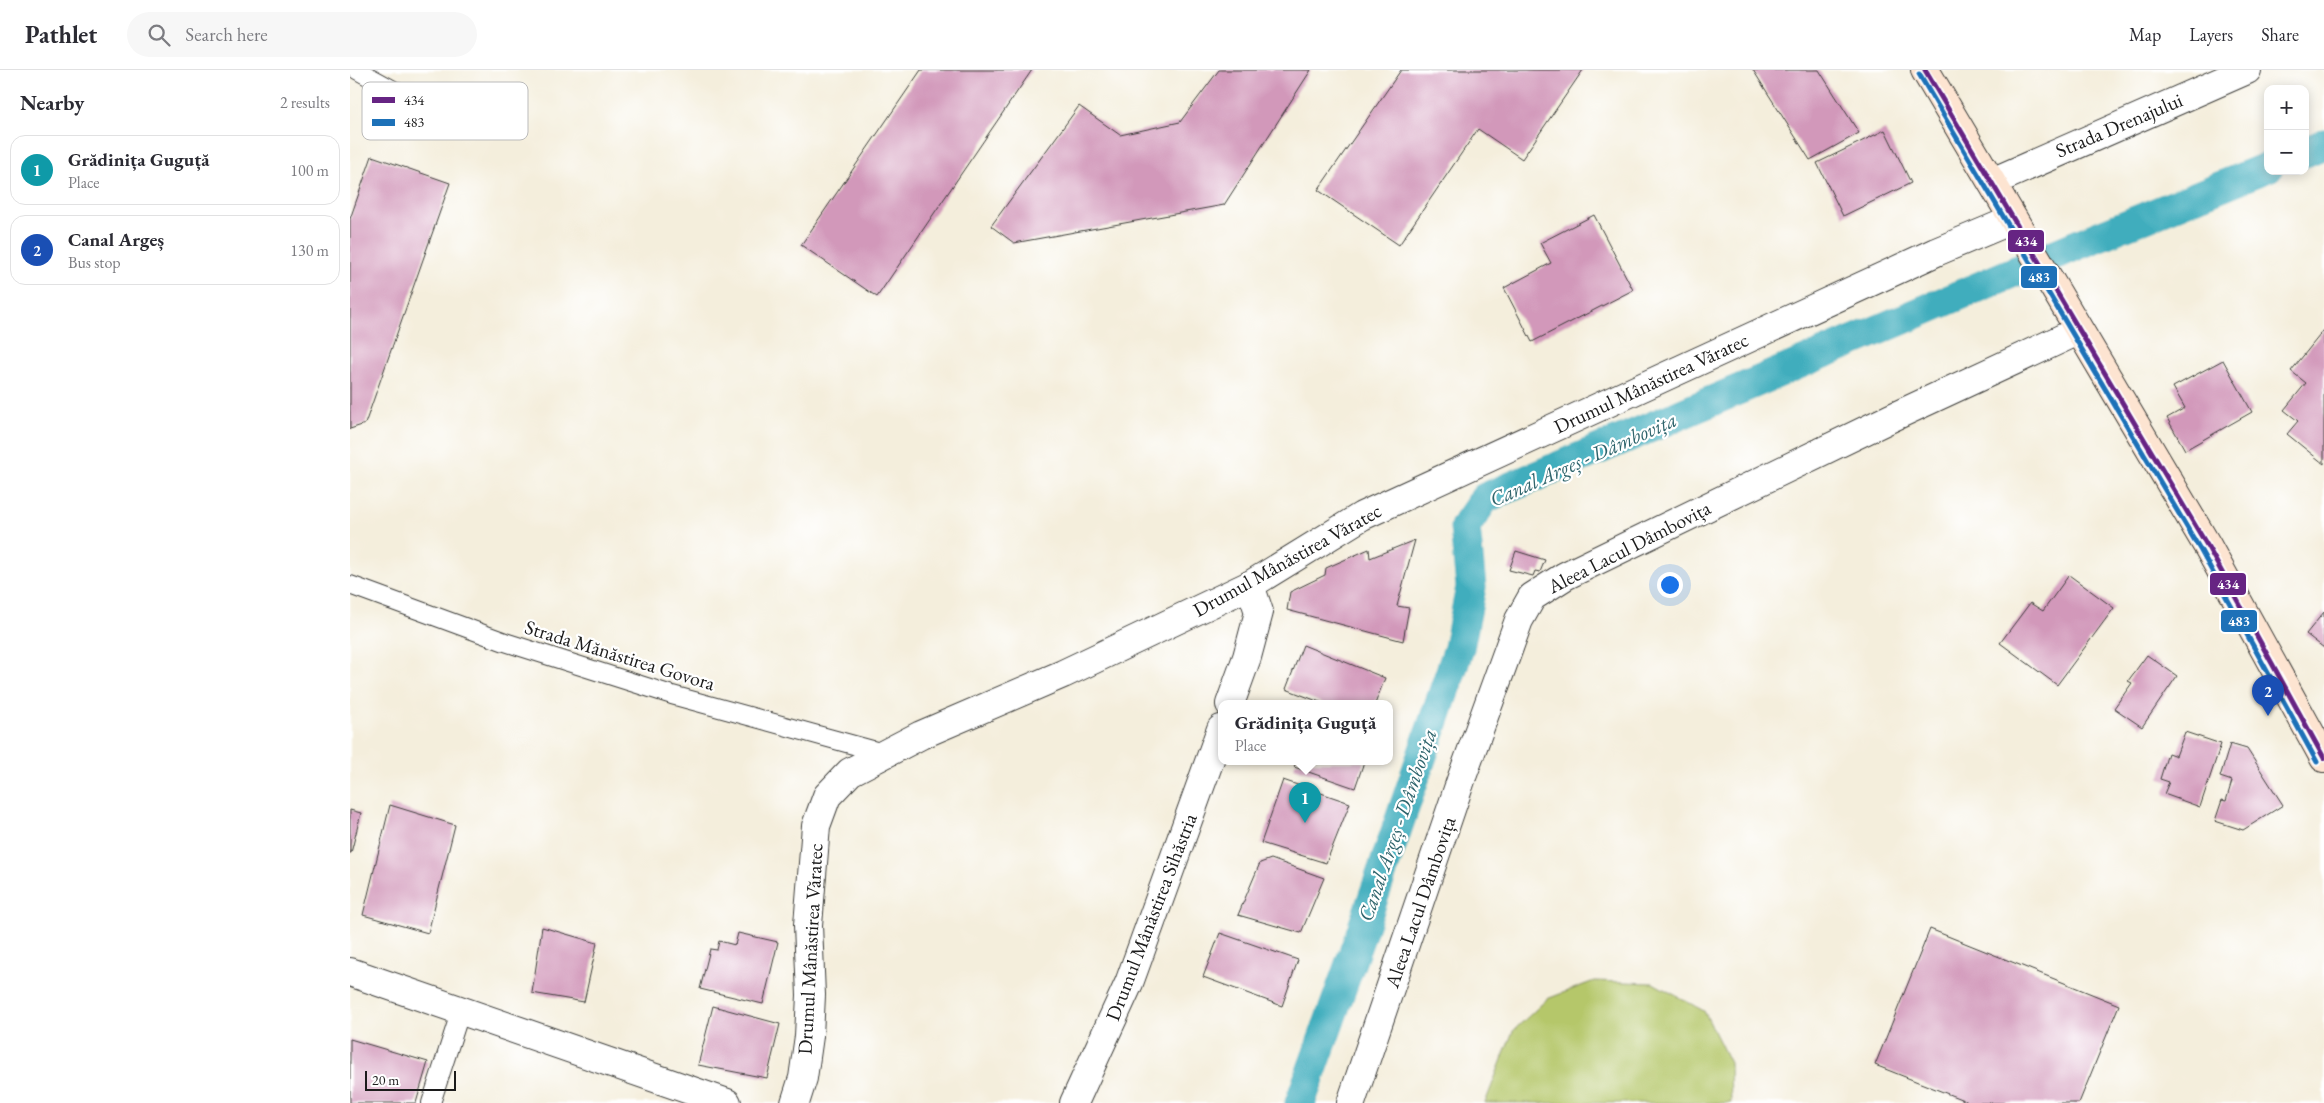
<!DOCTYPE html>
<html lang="en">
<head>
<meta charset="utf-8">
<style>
	body { margin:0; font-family:"EB Garamond",serif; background:#f7f7f7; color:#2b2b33 }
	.controls { position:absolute; right:15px; top:15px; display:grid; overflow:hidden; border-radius:10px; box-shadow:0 2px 12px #0003 }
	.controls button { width:45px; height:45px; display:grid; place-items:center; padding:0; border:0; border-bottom:1px solid #e1e1e2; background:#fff; color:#2b2b33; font:25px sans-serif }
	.scale { position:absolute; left:15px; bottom:12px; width:91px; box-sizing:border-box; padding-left:5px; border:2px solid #1c1c1c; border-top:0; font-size:14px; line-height:18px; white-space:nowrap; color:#1c1c1c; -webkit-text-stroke:4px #fff; paint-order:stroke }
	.you { position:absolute; left:1319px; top:514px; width:18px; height:18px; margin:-12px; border:4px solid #fff; border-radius:50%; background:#1a73e8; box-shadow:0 0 0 8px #1a73e833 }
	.badge { display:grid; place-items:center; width:32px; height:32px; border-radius:50%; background:#b45309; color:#fff; font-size:16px; font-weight:700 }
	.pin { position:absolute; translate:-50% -41px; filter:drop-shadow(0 1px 2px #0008) }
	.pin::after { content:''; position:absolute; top:26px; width:18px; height:15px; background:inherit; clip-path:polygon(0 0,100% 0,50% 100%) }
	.popup { position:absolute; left:868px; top:630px; width:175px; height:65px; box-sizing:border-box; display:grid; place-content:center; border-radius:10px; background:#fff; filter:drop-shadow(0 1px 4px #0005); font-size:16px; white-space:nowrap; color:#7c7c81 }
	.popup b { font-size:19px; color:#2b2b33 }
	.popup::after { content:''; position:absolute; left:50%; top:100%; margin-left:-10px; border:10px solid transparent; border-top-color:#fff }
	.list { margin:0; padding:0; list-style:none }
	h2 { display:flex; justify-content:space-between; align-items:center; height:65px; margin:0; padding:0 20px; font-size:21px }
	h2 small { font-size:16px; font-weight:400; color:#7c7c81 }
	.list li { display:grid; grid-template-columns:32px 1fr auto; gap:15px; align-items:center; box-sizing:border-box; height:70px; margin:0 10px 10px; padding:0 10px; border:1px solid #e1e1e2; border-radius:15px }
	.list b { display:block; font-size:19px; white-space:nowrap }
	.list p { margin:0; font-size:16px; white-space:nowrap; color:#7c7c81 }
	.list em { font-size:16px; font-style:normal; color:#7c7c81 }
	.icon { flex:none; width:28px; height:28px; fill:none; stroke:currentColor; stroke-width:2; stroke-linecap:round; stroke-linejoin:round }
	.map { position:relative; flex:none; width:1974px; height:1033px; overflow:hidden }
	header { display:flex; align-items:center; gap:30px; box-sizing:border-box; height:70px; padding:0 25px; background:#fff; border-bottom:1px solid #e1e1e2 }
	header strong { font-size:24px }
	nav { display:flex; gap:28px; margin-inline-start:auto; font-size:18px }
	.search { width:350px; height:45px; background:#f7f7f7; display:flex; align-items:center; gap:12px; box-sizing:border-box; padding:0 18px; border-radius:28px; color:#7c7c81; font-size:19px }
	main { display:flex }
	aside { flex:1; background:#fff }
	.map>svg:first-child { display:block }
	.green { fill:#b5c76a; stroke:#687243 }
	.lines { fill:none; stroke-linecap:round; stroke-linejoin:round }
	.canal { stroke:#3fadbd; stroke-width:31 }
	.building { fill:#d298ba }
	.service-casing { stroke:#3c3c39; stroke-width:20 }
	.minor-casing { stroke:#3c3c39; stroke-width:30 }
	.secondary-casing { stroke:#3c3c39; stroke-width:30 }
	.service { stroke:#fff; stroke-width:18 }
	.minor { stroke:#fff; stroke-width:28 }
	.secondary { stroke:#fde4d1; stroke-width:28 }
	.bus-1-casing { stroke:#fff; stroke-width:9 }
	.bus-2-casing { stroke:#fff; stroke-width:9 }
	.bus-1 { stroke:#662483; stroke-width:5 }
	.bus-2 { stroke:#1d71b8; stroke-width:5 }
	.labels { text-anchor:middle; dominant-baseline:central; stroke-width:4.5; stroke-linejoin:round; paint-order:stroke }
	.street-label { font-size:20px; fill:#1c1c1c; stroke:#fff }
	.water-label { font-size:21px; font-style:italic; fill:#2e646c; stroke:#fff }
	.key { fill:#fff; stroke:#bbb; stroke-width:1 }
	.key-label { font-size:14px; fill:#1c1c1c }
	.line-badge { stroke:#fff; stroke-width:2 }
	.badge-label { font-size:14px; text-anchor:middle; font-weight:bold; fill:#fff }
</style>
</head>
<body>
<header>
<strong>Pathlet</strong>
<div class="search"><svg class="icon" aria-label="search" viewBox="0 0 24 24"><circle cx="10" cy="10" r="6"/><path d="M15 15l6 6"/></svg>Search here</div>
<nav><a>Map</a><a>Layers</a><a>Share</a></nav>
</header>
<main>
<aside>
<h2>Nearby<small>2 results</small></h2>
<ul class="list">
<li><span class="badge" style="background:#0f9aa8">1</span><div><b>Grădinița Guguță</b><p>Place</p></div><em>100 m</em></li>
<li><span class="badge" style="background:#1a4fb4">2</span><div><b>Canal Argeș</b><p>Bus stop</p></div><em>130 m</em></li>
</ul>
</aside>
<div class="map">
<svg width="1974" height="1033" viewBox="0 0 1974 1033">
	<rect width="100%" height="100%" fill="#fff"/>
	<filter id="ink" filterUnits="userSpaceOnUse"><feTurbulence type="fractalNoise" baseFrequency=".02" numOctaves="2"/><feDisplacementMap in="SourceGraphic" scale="10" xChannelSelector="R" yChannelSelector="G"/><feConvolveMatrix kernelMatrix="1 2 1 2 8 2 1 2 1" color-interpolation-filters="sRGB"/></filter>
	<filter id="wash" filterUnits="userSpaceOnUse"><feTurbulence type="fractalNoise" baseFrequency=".0096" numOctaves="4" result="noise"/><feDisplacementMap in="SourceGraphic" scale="20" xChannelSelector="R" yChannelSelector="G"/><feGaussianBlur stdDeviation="1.12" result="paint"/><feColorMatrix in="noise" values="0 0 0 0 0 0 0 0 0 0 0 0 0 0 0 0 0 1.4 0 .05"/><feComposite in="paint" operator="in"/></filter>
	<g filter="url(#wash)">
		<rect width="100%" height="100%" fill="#f4eedc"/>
		<polygon class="green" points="1244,911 1303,913 1354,941 1380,993 1381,1033 1135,1033 1163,961 1197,929"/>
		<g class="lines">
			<g class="canal">
				<polyline points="1955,82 1974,74"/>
				<polyline points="950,1033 1010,866 1109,578 1121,517 1115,457 1135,428 1727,175 1918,97"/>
			</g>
		</g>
		<g id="blocks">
			<g class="building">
				<polygon points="571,0 682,0 527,227 451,175"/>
				<polygon points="869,0 961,0 874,135 664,173 641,156 729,36 770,65 830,52"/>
				<polygon points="1051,0 1233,0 1172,89 1128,59 1049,175 968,120"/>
				<polygon points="1403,0 1469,0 1509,63 1460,90"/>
				<polygon points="1535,60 1561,113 1493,146 1467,93"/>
				<polygon points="22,86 100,113 15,354 0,359 0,149"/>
				<polygon points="1244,145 1283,220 1182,272 1154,218 1201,193 1190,173"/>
				<polygon points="1974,260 1974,394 1937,364 1948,351 1934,340 1956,313 1941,301"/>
				<polygon points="1873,290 1902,342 1835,380 1817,348 1835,338 1823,317"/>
				<polygon points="1065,470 1047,536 1059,538 1053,571 937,540 940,522 975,505 976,498 1019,479 1020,488"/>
				<polygon points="1166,481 1195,490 1190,502 1185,501 1183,506 1159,500"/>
				<polygon points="1719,505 1764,538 1707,615 1650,573 1680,533 1693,541"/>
				<polygon points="1974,542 1974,578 1956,564"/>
				<polygon points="953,575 1035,608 1025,634 975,634 936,619"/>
				<polygon points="1797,585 1827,606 1792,657 1764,638 1782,613 1778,611"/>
				<polygon points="1835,662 1871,674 1850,737 1814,724 1819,712 1810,709 1818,683 1826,686"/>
				<polygon points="1880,674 1897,679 1933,735 1893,760 1865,751 1872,730 1876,731 1882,711 1870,707"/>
				<polygon points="946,692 1014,692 1005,718 944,697"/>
				<polygon points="933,710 1000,733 976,793 911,773"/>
				<polygon points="40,735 105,755 78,863 13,845"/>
				<polygon points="0,740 11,743 1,783 0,783"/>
				<polygon points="921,789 974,808 951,863 888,845 910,793"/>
				<polygon points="192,857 247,873 234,932 182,923"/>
				<polygon points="1580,859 1769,935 1729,1033 1621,1033 1525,995"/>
				<polygon points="388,863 428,872 413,934 350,919 360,879 367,880 369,871 385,875"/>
				<polygon points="870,863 948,890 932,936 853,907"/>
				<polygon points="363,936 430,954 417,1008 348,995"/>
				<polygon points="0,969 78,992 66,1033 0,1033"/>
			</g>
		</g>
	</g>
	<g filter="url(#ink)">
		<use href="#blocks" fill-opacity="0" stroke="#3c3c39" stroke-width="1"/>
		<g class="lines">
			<defs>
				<g id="service">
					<polyline points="7,0 47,22"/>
					<polyline points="0,515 155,572 322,625 533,683"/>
					<polyline points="81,1033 111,940"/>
				</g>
				<g id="minor">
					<polyline points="1642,112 1897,0"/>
					<polyline points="880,634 897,587 909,542 900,515"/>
					<polyline points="0,902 377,1033"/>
					<polyline points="445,1033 453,1008 459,966 461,925 458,855 466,756 477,726 500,702 571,665 713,604 900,515 1012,446 1586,182 1662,150"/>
					<polyline points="724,1033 779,913 871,659"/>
					<polyline points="1001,1033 1112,707 1169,550 1182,527 1215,506 1541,348 1728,261"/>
				</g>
				<polyline id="secondary" points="1575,0 1858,477 1974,688"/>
			</defs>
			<use href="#service" class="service-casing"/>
			<use href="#minor" class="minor-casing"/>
			<use href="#secondary" class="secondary-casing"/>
			<use href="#service" class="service"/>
			<use href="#minor" class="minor"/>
			<use href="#secondary" class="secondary"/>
			<defs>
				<polyline id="bus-1" points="1575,0 1858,477 1974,688"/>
				<polyline id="bus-2" points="1569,4 1851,481 1967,692"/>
			</defs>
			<use href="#bus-1" class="bus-1-casing"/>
			<use href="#bus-2" class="bus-2-casing"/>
			<use href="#bus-1" class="bus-1"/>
			<use href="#bus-2" class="bus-2"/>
		</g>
	</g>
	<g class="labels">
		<g class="street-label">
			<text transform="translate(1769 55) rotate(-23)">Strada Drenajului</text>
			<text transform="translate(1301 313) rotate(-25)">Drumul Mânăstirea Văratec</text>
			<text transform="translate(1279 477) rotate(-27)">Aleea Lacul Dâmbovița</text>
			<text transform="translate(937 490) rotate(-29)">Drumul Mânăstirea Văratec</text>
			<text transform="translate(270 585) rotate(17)">Strada Mănăstirea Govora</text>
			<text transform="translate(1070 832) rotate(-71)">Aleea Lacul Dâmbovița</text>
			<text transform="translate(801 847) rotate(-69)">Drumul Mânăstirea Sihăstria</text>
			<text transform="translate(460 879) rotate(-87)">Drumul Mânăstirea Văratec</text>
		</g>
		<g class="water-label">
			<text transform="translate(1233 389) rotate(-24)">Canal Argeș - Dâmbovița</text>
			<text transform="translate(1047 755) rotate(-71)">Canal Argeș - Dâmbovița</text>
		</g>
	</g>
	<rect x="12" y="12" width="166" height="58" rx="8" class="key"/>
	<rect x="22" y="27" width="23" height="6" fill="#662483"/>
	<rect x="22" y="49" width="23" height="7" fill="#1d71b8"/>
	<g class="key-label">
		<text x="54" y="35">434</text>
		<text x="54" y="57">483</text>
	</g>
	<g class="line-badge">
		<rect x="1657" y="159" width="38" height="24" rx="5" fill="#662483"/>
		<rect x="1670" y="195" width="38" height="24" rx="5" fill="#1d71b8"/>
		<rect x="1859" y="502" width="38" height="24" rx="5" fill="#662483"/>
		<rect x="1870" y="539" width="38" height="24" rx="5" fill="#1d71b8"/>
	</g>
	<g class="badge-label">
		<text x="1676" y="176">434</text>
		<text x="1689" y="212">483</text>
		<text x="1878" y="519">434</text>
		<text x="1889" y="556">483</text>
	</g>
</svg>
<div class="controls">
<button>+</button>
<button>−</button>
</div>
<div class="scale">20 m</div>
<div class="you"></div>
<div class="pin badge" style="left:955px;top:753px;background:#0f9aa8">1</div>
<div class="popup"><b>Grădinița Guguță</b>Place</div>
<div class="pin badge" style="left:1918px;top:646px;background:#1a4fb4">2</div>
</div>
</main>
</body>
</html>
